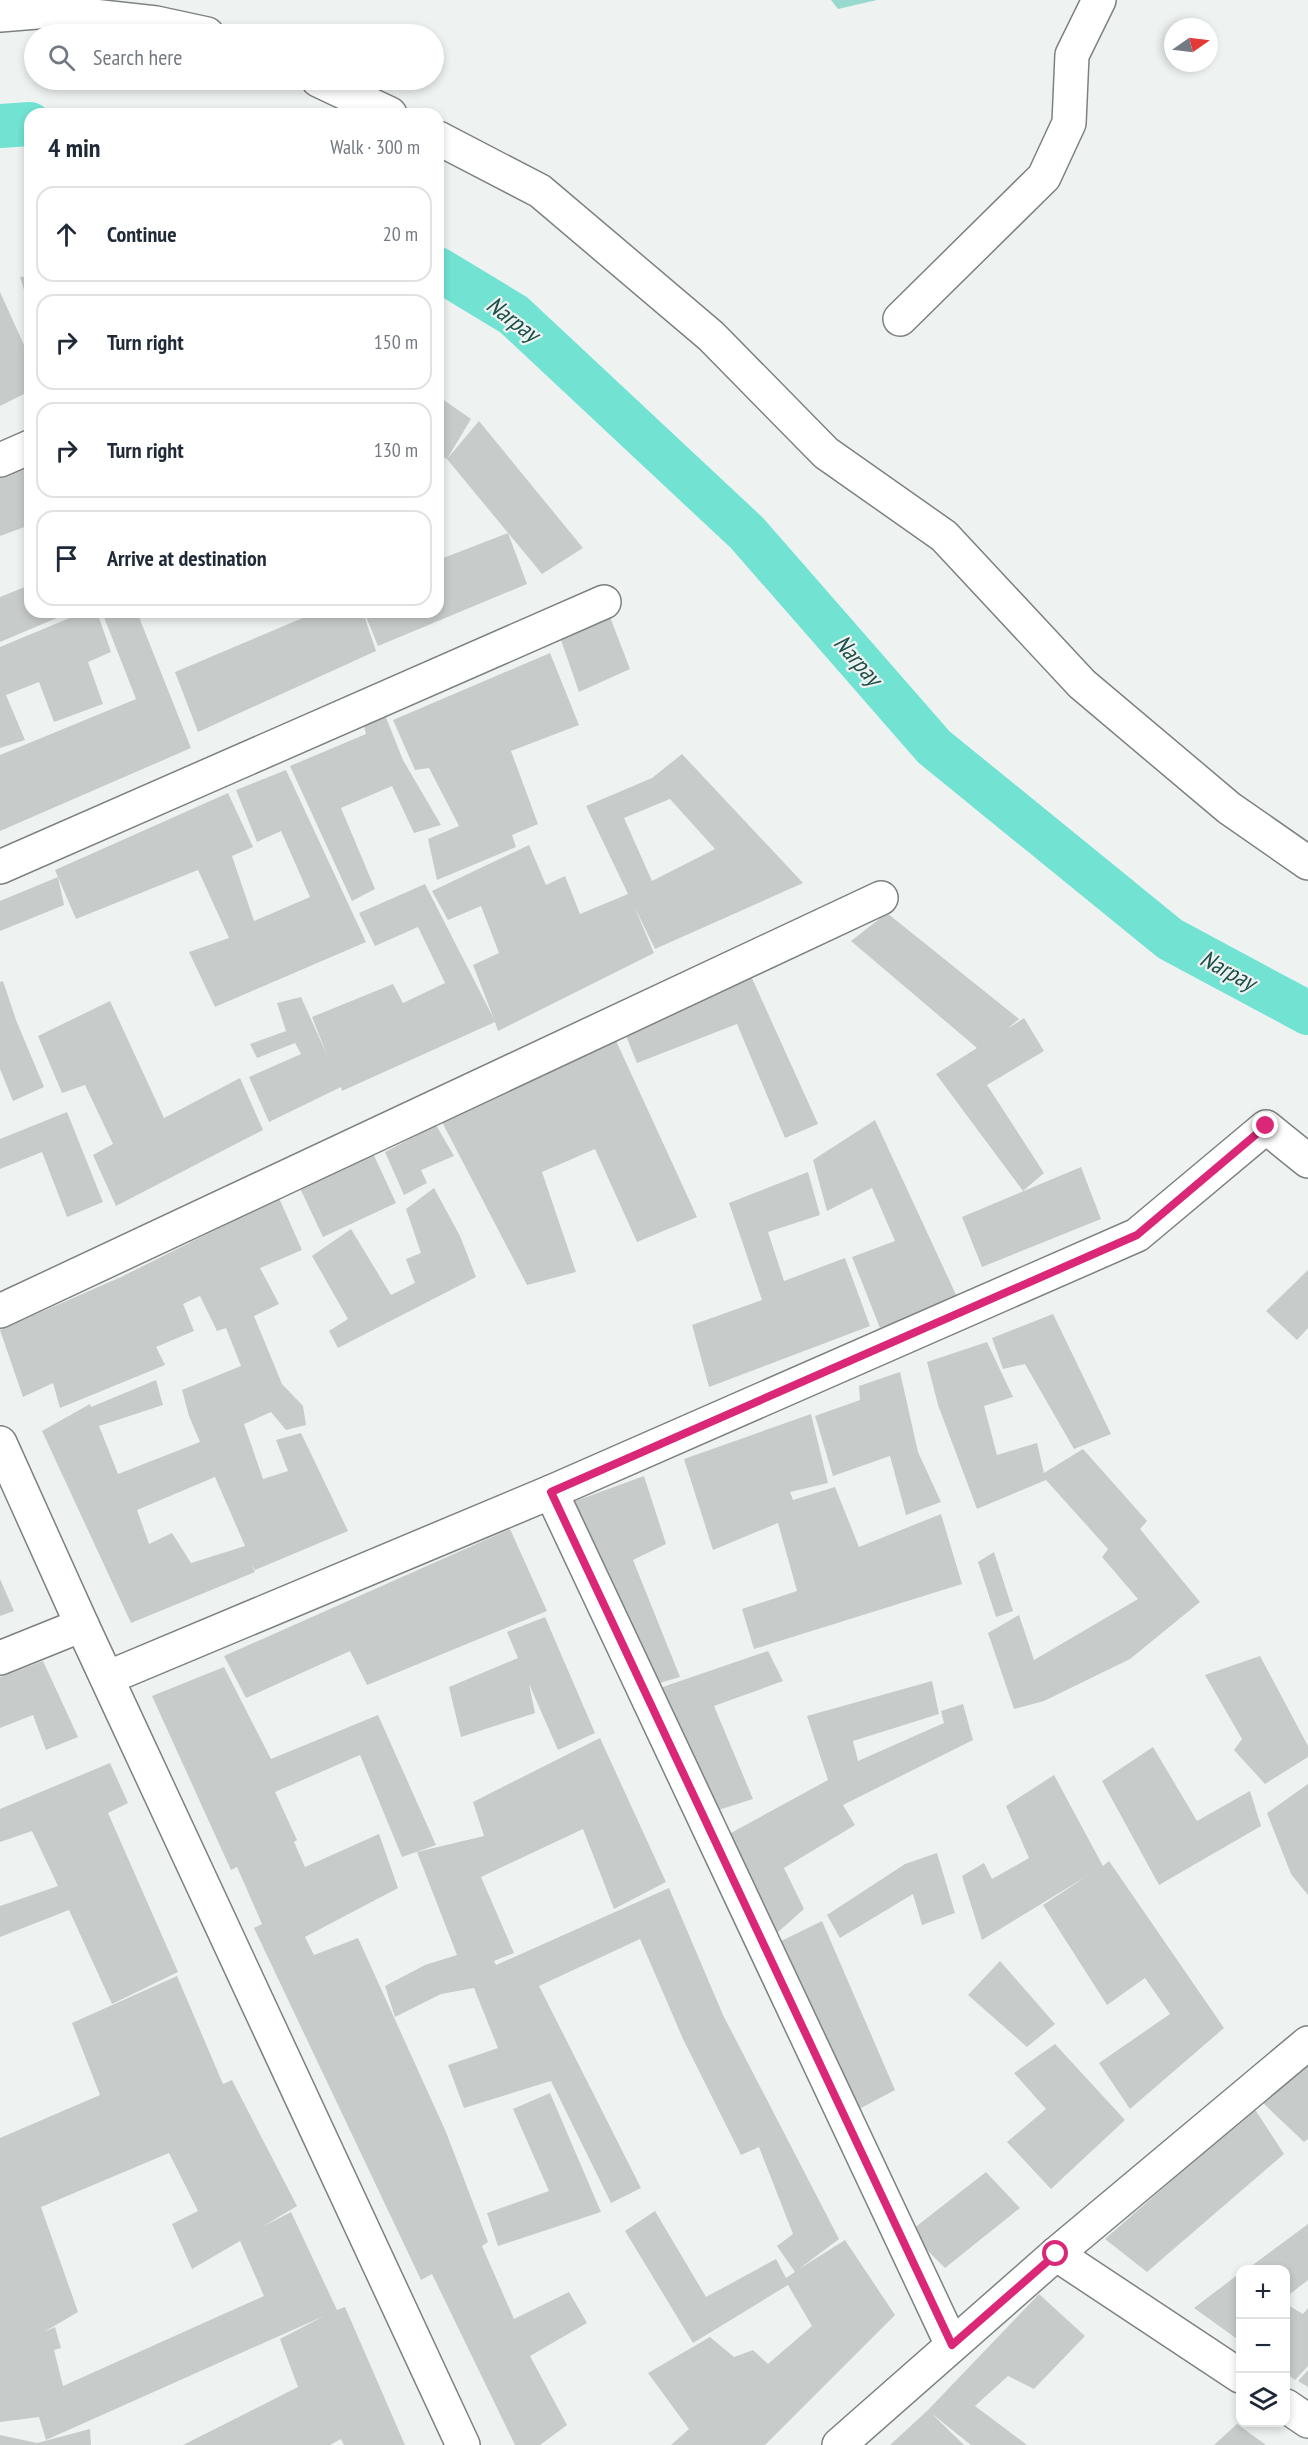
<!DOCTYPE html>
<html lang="en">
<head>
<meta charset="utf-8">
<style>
	body { margin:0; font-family:"PT Sans Narrow",sans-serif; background:#f2f2f3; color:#1f2937 }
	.controls { position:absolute; right:18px; bottom:18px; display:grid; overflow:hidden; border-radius:12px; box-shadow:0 3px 9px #0003 }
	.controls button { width:54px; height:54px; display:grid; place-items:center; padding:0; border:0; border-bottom:2px solid #e0e1e3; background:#fff; color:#1f2937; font:30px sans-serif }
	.compass { position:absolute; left:1164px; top:18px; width:54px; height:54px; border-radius:50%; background:#fff; box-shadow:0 3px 9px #0003; rotate:76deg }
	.stop { position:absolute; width:18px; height:18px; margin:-14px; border:4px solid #db2777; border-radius:50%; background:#fff }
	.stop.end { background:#db2777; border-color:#fff; box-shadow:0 2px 6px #0008 }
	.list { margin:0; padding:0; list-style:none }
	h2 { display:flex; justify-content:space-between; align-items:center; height:78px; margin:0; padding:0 24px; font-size:26px }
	h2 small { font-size:20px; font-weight:400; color:#747a83 }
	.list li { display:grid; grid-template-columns:39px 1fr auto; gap:18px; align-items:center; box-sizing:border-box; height:96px; margin:0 12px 12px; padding:0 12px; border:2px solid #e0e1e3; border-radius:18px }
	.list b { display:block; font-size:22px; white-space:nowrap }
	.list em { font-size:20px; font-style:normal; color:#747a83 }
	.icon { flex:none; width:33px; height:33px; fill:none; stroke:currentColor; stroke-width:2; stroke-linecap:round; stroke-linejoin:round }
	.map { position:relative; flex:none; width:1308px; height:2445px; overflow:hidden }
	.search { position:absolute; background:#fff; box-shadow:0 3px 9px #0003; left:24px; top:24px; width:420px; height:66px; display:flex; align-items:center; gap:15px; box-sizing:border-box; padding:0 21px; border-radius:33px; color:#747a83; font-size:22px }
	.panel { position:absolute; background:#fff; box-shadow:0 3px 9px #0003; left:24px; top:108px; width:420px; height:510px; border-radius:18px }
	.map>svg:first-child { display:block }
	.green { fill:#98d9cf }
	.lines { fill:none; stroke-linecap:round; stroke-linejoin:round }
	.canal { stroke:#72e3d3; stroke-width:44 }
	.building { fill:#c7cccb; fill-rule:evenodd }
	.minor-casing { stroke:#7d8180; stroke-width:36 }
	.minor { stroke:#fff; stroke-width:33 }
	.route { stroke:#db2777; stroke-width:8 }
	.labels { text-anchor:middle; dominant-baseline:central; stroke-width:4.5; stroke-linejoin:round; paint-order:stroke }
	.water-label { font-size:24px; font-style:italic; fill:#1d4f48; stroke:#eef3f2 }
</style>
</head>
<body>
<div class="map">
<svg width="1308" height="2445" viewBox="0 0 1308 2445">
	<rect width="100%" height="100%" fill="#eef3f2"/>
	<polygon class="green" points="831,0 877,0 838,9"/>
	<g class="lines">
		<g class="canal">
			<polyline points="0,126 30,124"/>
			<polyline points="438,269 514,315 747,533 934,747 1170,939 1308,1013"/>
		</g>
	</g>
	<g class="building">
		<polygon points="30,276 30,306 29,306 20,277"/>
		<polygon points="0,292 30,358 30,391 0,406"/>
		<polygon points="438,396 471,419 447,459 442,457 438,458"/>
		<polygon points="479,421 583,548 542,574 447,459"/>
		<polygon points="30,460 30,525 0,536 0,471"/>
		<polygon points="508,533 527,584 378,646 364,612 438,612 438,560"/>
		<polygon points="30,585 30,612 71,612 0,642 0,597"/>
		<polygon points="84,612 97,612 111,652 88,662 103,704 54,722 39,682 6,695 25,740 0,748 0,647"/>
		<polygon points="102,612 137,612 191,748 0,831 0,755 136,699"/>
		<polygon points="317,612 363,612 376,651 198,732 175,672"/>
		<polygon points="610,617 630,669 579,692 560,637"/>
		<polygon points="550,653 579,725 511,751 538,824 512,835 516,847 437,880 428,839 459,826 429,768 415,770 393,720"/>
		<polygon points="385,715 403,760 441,825 414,833 392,786 341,808 375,889 352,901 290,766 366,734 363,722"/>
		<path d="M682,754L803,883L655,949L634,906L654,953L498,1031L495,1022L342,1091L341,1087L269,1122L249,1077L301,1054L295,1043L257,1058L250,1044L286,1031L277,1003L301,997L327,1055L312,1017L393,984L403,1003L445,983L418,927L375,946L359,913L425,884L494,1019L473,965L499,953L481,906L448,920L432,891L529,845L546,885L565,876L580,914L628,894L586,806L652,778ZM670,799L715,849L652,881L624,818Z"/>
		<polygon points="286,770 366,942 215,1007 189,952 229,938 198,870 76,919 55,870 228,793 253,847 232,856 254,921 310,897 281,831 257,842 236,790"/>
		<polygon points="58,877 64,905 0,931 0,901"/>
		<polygon points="887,913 1019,1019 1007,1029 1024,1018 1044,1051 987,1085 1044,1173 1023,1191 936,1074 977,1048 851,941"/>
		<polygon points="751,976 818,1124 785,1138 737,1024 637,1063 624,1031"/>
		<polygon points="3,981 16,1020 44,1087 13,1101 0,1069 0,982"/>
		<polygon points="110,1001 164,1118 240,1078 263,1130 116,1206 93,1155 113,1144 85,1085 62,1093 38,1036"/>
		<polygon points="612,1032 697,1217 637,1242 595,1149 542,1172 576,1272 527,1285 442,1122"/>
		<polygon points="67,1112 103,1202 67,1217 42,1152 0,1169 0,1139"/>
		<polygon points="875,1120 957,1297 880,1328 852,1257 895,1241 872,1188 827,1211 813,1160"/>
		<polygon points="436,1125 454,1156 421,1170 427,1183 404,1195 385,1152"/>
		<polygon points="371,1149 396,1203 323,1237 298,1184"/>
		<polygon points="1081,1167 1101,1219 982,1267 962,1217"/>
		<polygon points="808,1172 820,1215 768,1232 784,1281 845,1258 870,1326 709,1387 692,1325 762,1300 729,1203"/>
		<polygon points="434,1188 460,1236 476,1277 338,1348 329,1331 348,1319 312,1256 351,1229 391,1295 415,1283 406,1259 421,1253 406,1209"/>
		<path d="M279,1198L302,1250L260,1268L279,1304L254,1316L282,1384L303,1406L306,1425L286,1430L271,1412L244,1424L263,1479L288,1471L276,1440L301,1433L348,1531L255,1570L251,1564L255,1572L131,1623L42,1431L90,1404L91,1407L156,1380L163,1405L99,1426L118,1474L200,1442L189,1416L182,1390L241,1366L226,1328L217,1331L200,1296L183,1304L194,1331L156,1347L165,1365L60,1408L53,1383L23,1397L0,1330L121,1277ZM215,1477L245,1546L191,1563L172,1533L149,1544L137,1510Z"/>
		<polygon points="1308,1270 1308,1328 1297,1340 1266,1311"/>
		<polygon points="1053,1314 1111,1434 1074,1449 1025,1364 1003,1369 992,1338"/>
		<polygon points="987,1342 1013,1397 984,1406 997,1455 1037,1443 1044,1473 1083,1449 1147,1521 1140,1529 1200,1602 1130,1659 1044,1701 1014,1709 988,1633 1019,1615 1034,1660 1138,1599 1102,1557 1108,1549 1046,1480 977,1509 938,1405 927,1362"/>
		<polygon points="900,1372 918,1452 941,1502 906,1515 890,1456 833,1476 815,1416 860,1400 859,1386"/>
		<polygon points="811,1414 828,1483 790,1492 793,1500 835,1487 859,1547 941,1514 962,1584 754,1649 742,1609 797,1591 778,1523 713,1550 684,1459"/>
		<polygon points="644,1476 666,1544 633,1560 680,1677 646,1687 570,1503"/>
		<polygon points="510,1529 547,1611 367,1685 350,1651 246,1698 224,1656"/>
		<polygon points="994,1552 1013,1611 996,1617 978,1562"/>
		<polygon points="0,1579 14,1611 0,1616"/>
		<polygon points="545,1617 595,1733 558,1750 529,1684 535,1713 461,1737 449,1687 518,1658 507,1632"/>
		<polygon points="768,1651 783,1681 714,1706 753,1799 706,1814 651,1691"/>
		<polygon points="1260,1656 1308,1746 1308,1757 1265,1784 1234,1750 1242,1739 1205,1675"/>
		<polygon points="43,1661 78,1737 46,1750 33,1715 0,1728 0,1677"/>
		<polygon points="224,1667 271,1759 378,1715 436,1845 402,1857 360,1755 275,1792 297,1840 294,1842 305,1867 379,1834 398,1888 305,1937 314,1955 358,1938 446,2132 488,2242 482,2246 514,2319 569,2292 587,2323 530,2356 567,2425 540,2445 515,2445 432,2274 421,2280 254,1928 262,1924 237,1867 231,1870 152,1696"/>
		<polygon points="932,1681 939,1714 853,1741 858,1761 944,1723 941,1711 963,1704 973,1740 843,1805 855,1825 784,1868 804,1909 768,1941 720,1839 828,1780 807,1716"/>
		<polygon points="600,1738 666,1882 614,1909 583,1829 481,1877 514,1953 494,1961 496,1965 669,1888 723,2015 839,2239 799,2269 845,2240 895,2315 765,2445 671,2445 689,2429 648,2373 710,2337 734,2357 753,2350 768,2364 812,2326 788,2285 693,2343 625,2231 655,2211 706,2297 776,2259 786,2278 795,2272 777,2246 793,2234 759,2147 741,2155 683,2039 640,1939 539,1986 641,2188 611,2203 551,2081 464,2108 448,2065 498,2048 474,1988 441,1994 395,2017 385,1986 425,1965 457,1955 417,1852 484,1836 473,1802"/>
		<polygon points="1153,1747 1197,1821 1250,1791 1261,1826 1159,1885 1102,1781"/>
		<polygon points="110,1763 128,1803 108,1813 178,1972 112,2004 69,1910 0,1937 0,1906 58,1886 32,1831 0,1842 0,1809"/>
		<polygon points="1054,1775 1103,1866 1109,1861 1224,2028 1130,2109 1099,2063 1170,2014 1145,1978 1107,2005 1043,1905 1087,1876 982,1940 962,1876 984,1863 992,1879 1029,1858 1006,1806"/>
		<polygon points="1308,1784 1308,1895 1291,1874 1267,1813"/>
		<polygon points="937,1853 955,1913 922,1925 913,1894 840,1938 827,1915 905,1864"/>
		<polygon points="822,1921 895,2090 848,2115 769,1947"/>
		<polygon points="1000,1961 1055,2024 1027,2047 968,1995"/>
		<path d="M177,1976L223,2084L232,2080L297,2206L262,2227L291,2212L337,2310L345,2307L405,2445H344L341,2439L330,2445H183L298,2387L280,2339L324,2316L46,2440L39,2417L0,2422V2138L100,2095L72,2023ZM169,2153L198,2211L172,2224L192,2269L240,2241L264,2296L63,2386L54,2350L61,2348L55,2327L44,2332L78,2312L41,2207Z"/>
		<polygon points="1055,2044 1125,2120 1051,2189 1007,2142 1046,2109 1014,2073"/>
		<polygon points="1308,2065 1308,2139 1304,2142 1263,2103"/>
		<polygon points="550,2093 601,2212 498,2246 487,2213 549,2191 513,2109"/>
		<polygon points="1254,2108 1284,2154 1147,2272 1105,2239"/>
		<polygon points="986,2172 1020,2208 945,2268 909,2232"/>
		<polygon points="1308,2224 1308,2280 1286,2297 1286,2270 1246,2270"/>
		<polygon points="1240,2273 1240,2341 1194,2308"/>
		<polygon points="1039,2294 1085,2336 1034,2389 1008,2376 975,2406 1027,2445 971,2445 931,2413 964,2445 890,2445 928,2410"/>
		<polygon points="1286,2304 1303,2314 1308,2308 1308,2366 1295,2380 1286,2373"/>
		<polygon points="1308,2370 1308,2387 1298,2381"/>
		<polygon points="1237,2424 1266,2445 1214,2445"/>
		<polygon points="90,2429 91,2445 0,2445 0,2435 37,2443"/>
	</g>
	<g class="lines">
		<defs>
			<g id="minor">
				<polyline points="0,15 49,11 156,23 207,34"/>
				<polyline points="318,80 390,114"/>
				<polyline points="438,138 540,191 711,336 826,453 944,536 1082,684 1229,808 1308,863"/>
				<polyline points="900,319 1044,177 1069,123 1072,55 1099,0"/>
				<polyline points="0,460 30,447"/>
				<polyline points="0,867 604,602"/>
				<polyline points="0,1311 881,898"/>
				<polyline points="0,1443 82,1625 463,2445"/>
				<polyline points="551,1492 952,2345"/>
				<polyline points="0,1658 82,1625"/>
				<polyline points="107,1678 551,1492 1137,1235 1266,1127 1308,1161"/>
				<polyline points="1056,2254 1240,2376"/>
				<polyline points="1286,2406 1308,2421"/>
				<polyline points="839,2445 1056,2254 1308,2043"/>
			</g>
		</defs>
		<use href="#minor" class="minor-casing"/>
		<use href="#minor" class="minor"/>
	</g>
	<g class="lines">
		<polyline class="route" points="1056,2254 952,2345 551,1492 1137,1235 1266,1126"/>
	</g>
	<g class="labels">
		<g class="water-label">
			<text transform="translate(513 319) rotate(37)">Narpay</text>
			<text transform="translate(858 660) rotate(49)">Narpay</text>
			<text transform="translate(1228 970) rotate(28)">Narpay</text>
		</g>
	</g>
</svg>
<div class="controls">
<button>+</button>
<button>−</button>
<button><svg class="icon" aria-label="layers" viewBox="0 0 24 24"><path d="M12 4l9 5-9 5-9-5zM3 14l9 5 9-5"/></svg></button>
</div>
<svg class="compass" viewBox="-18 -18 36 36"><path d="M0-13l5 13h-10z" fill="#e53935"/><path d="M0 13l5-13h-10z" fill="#747a83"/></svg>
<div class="stop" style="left:1056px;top:2254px"></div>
<div class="stop end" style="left:1266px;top:1126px"></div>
<div class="search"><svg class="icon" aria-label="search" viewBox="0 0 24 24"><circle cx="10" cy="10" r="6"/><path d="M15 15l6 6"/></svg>Search here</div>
<section class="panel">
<h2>4 min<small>Walk · 300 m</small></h2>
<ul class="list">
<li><svg class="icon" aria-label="ahead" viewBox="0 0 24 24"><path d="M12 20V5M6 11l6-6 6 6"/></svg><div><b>Continue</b></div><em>20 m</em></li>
<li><svg class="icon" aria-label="right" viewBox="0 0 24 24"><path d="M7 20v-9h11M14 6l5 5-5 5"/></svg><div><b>Turn right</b></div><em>150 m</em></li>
<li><svg class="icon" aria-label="right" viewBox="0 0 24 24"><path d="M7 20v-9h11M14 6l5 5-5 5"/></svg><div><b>Turn right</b></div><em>130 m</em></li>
<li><svg class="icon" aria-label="arrive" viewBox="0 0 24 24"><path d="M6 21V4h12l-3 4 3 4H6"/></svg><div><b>Arrive at destination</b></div></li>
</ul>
</section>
</div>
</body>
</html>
